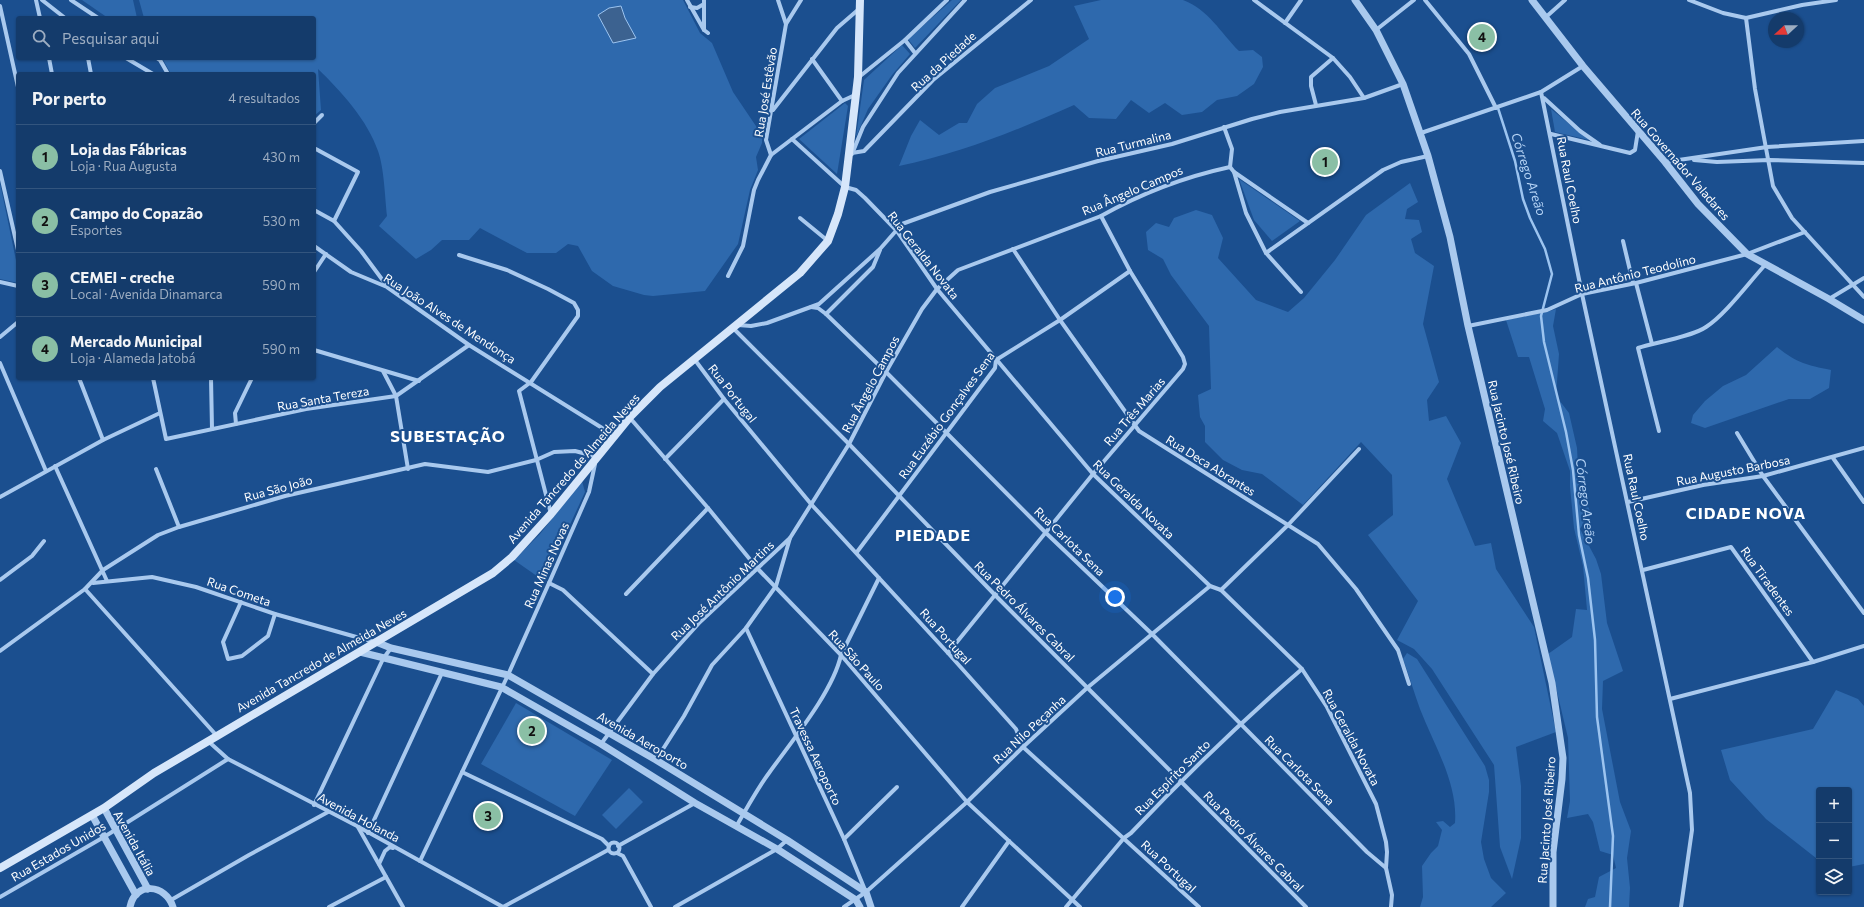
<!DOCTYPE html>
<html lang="pt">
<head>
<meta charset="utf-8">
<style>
	body { margin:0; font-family:Commissioner,sans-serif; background:#1d4271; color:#f1f3f6 }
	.controls { position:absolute; right:12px; bottom:12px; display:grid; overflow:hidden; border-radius:4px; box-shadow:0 1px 3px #0004 }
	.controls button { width:36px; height:36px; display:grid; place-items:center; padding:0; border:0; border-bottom:1px solid #33557e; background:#143b6b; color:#f1f3f6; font:20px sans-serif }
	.compass { position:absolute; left:1768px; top:12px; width:36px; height:36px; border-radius:50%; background:#143b6b; box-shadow:0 1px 3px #0004; rotate:249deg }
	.you { position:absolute; left:1115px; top:597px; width:14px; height:14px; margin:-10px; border:3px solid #fff; border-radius:50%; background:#1a73e8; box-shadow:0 0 0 6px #1a73e833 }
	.badge { display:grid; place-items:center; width:26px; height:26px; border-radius:50%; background:#8abfa5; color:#111; font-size:13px; font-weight:700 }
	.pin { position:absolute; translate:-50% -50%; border:2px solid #fff; box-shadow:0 1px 4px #0006 }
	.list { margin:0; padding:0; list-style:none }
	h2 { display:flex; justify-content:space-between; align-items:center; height:52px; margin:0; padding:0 16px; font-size:17px }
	h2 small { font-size:13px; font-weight:400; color:#9dadc1 }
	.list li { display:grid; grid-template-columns:26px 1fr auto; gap:12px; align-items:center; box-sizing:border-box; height:64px; padding:0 16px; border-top:1px solid #33557e }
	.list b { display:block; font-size:15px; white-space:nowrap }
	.list p { margin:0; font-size:13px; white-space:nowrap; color:#9dadc1 }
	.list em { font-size:13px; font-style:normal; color:#9dadc1 }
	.icon { flex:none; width:22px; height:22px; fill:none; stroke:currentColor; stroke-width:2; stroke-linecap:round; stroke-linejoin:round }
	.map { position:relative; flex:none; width:1864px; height:907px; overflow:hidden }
	.search { position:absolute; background:#143b6b; box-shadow:0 1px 3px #0004; left:16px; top:16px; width:300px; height:44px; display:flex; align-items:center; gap:10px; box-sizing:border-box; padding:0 14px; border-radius:4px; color:#9dadc1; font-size:15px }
	.panel { position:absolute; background:#143b6b; box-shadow:0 1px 3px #0004; left:16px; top:72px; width:300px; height:308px; border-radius:4px }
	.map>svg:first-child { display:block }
	.green { fill:#2e69ad }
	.water { fill:#3c6290; stroke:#9cc4f0 }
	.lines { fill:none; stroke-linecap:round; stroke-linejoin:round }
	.stream { stroke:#9cc4f0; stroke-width:2.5 }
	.minor { stroke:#a9c9ee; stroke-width:4 }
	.tertiary { stroke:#a9c9ee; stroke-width:7 }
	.secondary { stroke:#d6e6fa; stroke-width:8 }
	.labels { text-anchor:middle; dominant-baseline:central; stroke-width:4; stroke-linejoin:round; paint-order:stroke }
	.street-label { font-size:12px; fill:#fff; stroke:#1b4f8f }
	.water-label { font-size:13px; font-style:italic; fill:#b5d3f5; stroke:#1b4f8f }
	.district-label { font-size:16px; font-weight:bold; letter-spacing:1px; fill:#fff; stroke:#1b4f8f }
</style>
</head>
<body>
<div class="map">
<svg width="1864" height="907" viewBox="0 0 1864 907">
	<rect width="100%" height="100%" fill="#1b4f8f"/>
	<g class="green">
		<polygon points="82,0 133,0 137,18 108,18"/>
		<path d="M139,0H683L700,33L712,43L733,92L762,135V143L756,157L758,170L750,190L738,244L705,291L653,296L644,295L613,286L592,271L578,246L568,244L556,253H527L480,228L469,240H442L431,250L416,259L379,226L387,216C385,198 384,167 378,151C368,121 341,91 318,69L321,110L314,116V74H171L162,58H314V18H144Z"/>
		<polygon points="952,0 961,0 915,48 908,39"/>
		<path d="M1101,0H1183C1209,10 1220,32 1239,51L1253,50L1262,57L1263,67L1254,84L1237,96L1217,100L1202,112L1182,115L1165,103L1149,113L1131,100L1116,119L1089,118L1074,105C1015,131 962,153 899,166L911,136L920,120L939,135L959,123H967L977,104L995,88L1049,66L1089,39L1074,6Z"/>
		<polygon points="902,45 910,54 892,75 868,109 856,137 864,80"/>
		<polygon points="845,103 848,106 837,174 799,139"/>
		<polygon points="1551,109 1589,140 1555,132"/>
		<polygon points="1239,179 1300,221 1272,241 1254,220"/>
		<polygon points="0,183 18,270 18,283 0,279"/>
		<polygon points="1410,183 1418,202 1407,209 1405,219 1419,220 1422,232 1411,239 1415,253 1434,266 1423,324 1439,382 1427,400 1429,421 1446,416 1461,443 1447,479 1475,546 1491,543 1496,569 1534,627 1556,732 1516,747 1521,786 1521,838 1512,879 1500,847 1494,765 1432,669 1414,649 1397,640 1418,601 1368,535 1393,515 1392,475 1361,442 1303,505 1262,474 1242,470 1223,460 1205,442 1205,426 1200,417 1198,395 1211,389 1209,326 1171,275 1163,259 1148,250 1146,232 1156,223 1169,227 1174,218 1196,210 1212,215 1223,238 1218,258 1256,300 1288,312 1304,298 1335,260 1366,215"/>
		<polygon points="1556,309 1553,326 1559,354 1556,396 1569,413 1577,448 1579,487 1590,511 1580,529 1596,559 1601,574 1607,623 1623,671 1603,681 1602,709 1620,802 1631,831 1627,858 1630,888 1629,907 1585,907 1588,899 1595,897 1599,877 1616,868 1613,855 1600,851 1593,822 1588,814 1567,818 1570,801 1568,738 1548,654 1572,637 1576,609 1587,610 1583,566 1574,528 1570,487 1570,471 1557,433 1543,421 1545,409 1529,357 1518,357 1506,320 1550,311"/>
		<path d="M1777,347C1797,363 1806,365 1831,370L1829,388L1810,399H1789L1705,428L1691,423L1693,415L1705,401L1723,386L1746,375Z"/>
		<polygon points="582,481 585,492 544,581 514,560 540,534"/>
		<path d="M1407,653L1417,659L1485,766L1489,780V792L1481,842L1484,859L1491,878L1506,893L1491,907H1420L1423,897L1422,866L1431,853L1438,846L1442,830L1436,822L1443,821L1450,827L1455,823C1458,783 1434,745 1420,709C1414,692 1409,676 1403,659Z"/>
		<polygon points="1836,690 1858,699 1864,706 1864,864 1849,867 1849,790 1819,790 1819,864 1816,858 1766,819 1730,780 1721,750 1813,729"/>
		<polygon points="516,703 612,760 575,816 481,764"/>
		<polygon points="629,788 643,802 616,829 602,815"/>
	</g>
	<polygon class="water" points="621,6 625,18 636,38 613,43 598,15 609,8"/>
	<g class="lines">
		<polyline class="stream" points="1498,108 1515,161 1523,199 1530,218 1545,249 1552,274 1541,316 1544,342 1566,432 1573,470 1579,535 1588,578 1595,640 1597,717 1613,836 1610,907"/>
		<g class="minor">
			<polyline points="36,0 40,18"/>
			<polyline points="42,0 65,18"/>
			<polyline points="71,0 98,18"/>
			<polyline points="687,0 704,30 708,33"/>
			<polyline points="1254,0 1333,58 1350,77 1364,98"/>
			<polyline points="1425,0 1469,54 1496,108"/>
			<polyline points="1689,0 1723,13 1746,18 1802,5 1836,0"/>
			<polyline points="0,6 18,87"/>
			<polyline points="690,7 697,8 704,4"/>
			<polyline points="1546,17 1565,0"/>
			<polyline points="1746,18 1755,89 1773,186 1792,218 1864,297"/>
			<polyline points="1285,23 1301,0"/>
			<polyline points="786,24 801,0"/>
			<polyline points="704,30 704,0"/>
			<polyline points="1376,30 1414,0"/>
			<polyline points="905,40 915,53"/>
			<polyline points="49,58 52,74"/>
			<polyline points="88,58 91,74"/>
			<polyline points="126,58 153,74"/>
			<polyline points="157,58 160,60 168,74"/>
			<polyline points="812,59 842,101"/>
			<polyline points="859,77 905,40 947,0"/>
			<polyline points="1541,92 1582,294 1690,793 1692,830 1681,907"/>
			<polyline points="1544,98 1580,131 1600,145"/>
			<polyline points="1316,105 1311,86 1311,77 1333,58"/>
			<polyline points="773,110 837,28 859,9"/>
			<polyline points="314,123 322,115"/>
			<polyline points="1224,127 1232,149 1230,167"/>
			<polyline points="1421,133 1541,92 1583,66"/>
			<polyline points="1551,134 1630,153 1635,150 1638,131"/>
			<polyline points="792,139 845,187 856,190 865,198 897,231 937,289 1093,474 1210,586 1221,590 1302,669 1327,707 1376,804 1386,842 1387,852 1386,868 1392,895 1391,907"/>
			<polyline points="314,148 358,172 334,221"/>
			<polyline points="852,153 864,151 933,80 1031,0"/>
			<polyline points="852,154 863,127 898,73 965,0"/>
			<polyline points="771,155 766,140 786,24 778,0"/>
			<polyline points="1694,160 1717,162 1769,160 1864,163"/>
			<polyline points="1665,162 1767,147 1864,141"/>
			<polyline points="1230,167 1234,172 1246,213 1266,253 1301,292"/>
			<polyline points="0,171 18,250"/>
			<polyline points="1234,172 1308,223"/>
			<polyline points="314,210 334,221 361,251 387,286"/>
			<polyline points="800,218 828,241"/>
			<polyline points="1623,241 1633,283"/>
			<polyline points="314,246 351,272 387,287 469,345 615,436"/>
			<polyline points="1013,249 1060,320 1139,431 1318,544 1356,589 1398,650 1409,684"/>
			<polyline points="1266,253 1383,170 1401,162 1428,156"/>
			<polyline points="459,255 507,270 548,289 574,303 578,310 578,316 531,382 519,391 551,514"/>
			<polyline points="314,272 326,254"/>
			<polyline points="728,276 743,246 754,190 758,180 771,155 842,101 855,95"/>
			<polyline points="0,282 18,286"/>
			<polyline points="1636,283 1652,344"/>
			<polyline points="1829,299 1864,278"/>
			<polyline points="811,307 818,308 826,314 886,372 1046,533 1152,634 1367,852 1386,868"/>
			<polyline points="826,314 873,267 880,250"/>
			<polyline points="738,325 751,326 767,323 819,304 880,249 902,224 990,192 1098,161 1172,144 1252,119 1280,112 1364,98 1403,84"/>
			<polyline points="1468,326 1547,310 1582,294 1636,283 1747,254 1805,232"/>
			<polyline points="733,328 849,444 995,595 1306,907"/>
			<polyline points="0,337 18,322"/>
			<polyline points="314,350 419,381"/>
			<polyline points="695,360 724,399 811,504 948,653 1016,729 1023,747 1199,907"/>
			<polyline points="0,363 46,471"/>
			<polyline points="383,371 396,396 408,469"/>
			<polyline points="79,378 103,440"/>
			<polyline points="153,378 166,439 306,409 396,396 469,345"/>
			<polyline points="211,378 212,429"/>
			<polyline points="630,418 708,508 757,568 841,655 967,802 1080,907"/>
			<polyline points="236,424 235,413 252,378"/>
			<path d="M1659,431L1638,348C1657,342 1691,337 1706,327C1726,314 1749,282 1766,264"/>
			<polyline points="1737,433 1763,476 1864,613"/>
			<polyline points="1833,458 1864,502"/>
			<polyline points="665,459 724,399"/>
			<polyline points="55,466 107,581"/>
			<polyline points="156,469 179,527"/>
			<polyline points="0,497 103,440 160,413"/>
			<polyline points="1628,502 1703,485 1763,476 1864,448"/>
			<polyline points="857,552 995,368 996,360 1060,320 1130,271"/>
			<polyline points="1643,570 1731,547 1813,662"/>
			<polyline points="0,580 32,556 44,541"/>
			<polyline points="93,583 152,577 196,587 275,614 374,642"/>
			<polyline points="549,583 563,590 653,674"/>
			<polyline points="85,589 217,736"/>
			<polyline points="1221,590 1288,525 1359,449"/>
			<polyline points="626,594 708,508"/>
			<polyline points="241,602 223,642 228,659 242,656 268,636 275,614"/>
			<polyline points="746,628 844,839 865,890"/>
			<polyline points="0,651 85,589 103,570 158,535 179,527 285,496 425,464 488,472 536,460 554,452 575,451 598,457"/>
			<polyline points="948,653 1093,474 1183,369 1185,364 1183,357 1130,271 1101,216"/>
			<polyline points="1670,699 1813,662 1864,646"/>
			<polyline points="208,741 228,759 357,826 503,907"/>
			<polyline points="601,744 653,674 700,622 790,538"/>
			<path d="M656,760L684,716L712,665L746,628L776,586L790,538L849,444L886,372L922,309L937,289L958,270L1101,216C1142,193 1184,177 1230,167"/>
			<polyline points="462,772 602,839 609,846"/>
			<polyline points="314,805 383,659 391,648"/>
			<path d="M737,825C747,808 757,789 769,773C791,742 833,692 841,655L879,578"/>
			<polyline points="358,827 403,907"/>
			<polyline points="368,833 442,673"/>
			<polyline points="844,839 897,787"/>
			<circle cx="614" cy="848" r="5.5"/>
			<polyline points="618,846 695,803"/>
			<polyline points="617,853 623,856 651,907"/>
			<polyline points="420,861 508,675 549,583 589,492 595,464"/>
			<polyline points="379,864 385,851 390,847 393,848"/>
			<polyline points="0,897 104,837 228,759"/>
			<polyline points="171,900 249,855 328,812"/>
			<polyline points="329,907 386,877"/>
			<polyline points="503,907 608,850"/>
			<polyline points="675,907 777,849 787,840"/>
			<polyline points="844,907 866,892 967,802 1023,747 1087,688 1210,586"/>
			<polyline points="962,907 1009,841"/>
			<path d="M1066,907L1124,838L1131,833C1185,776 1242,721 1302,669"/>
		</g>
		<g class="tertiary">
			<polyline points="1355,0 1376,30 1403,84 1428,156 1450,237 1468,326 1552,683 1563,758 1562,779 1553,852 1553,907"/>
			<polyline points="1532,0 1583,66 1665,162 1698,204 1747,254 1829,299 1864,320"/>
			<polyline points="376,642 391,648 508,675 656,760 787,840 866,892 871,907"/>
			<polyline points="360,652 501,687 601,744 695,803 777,849 856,900 860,907"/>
			<polyline points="104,808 148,889"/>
			<polyline points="92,815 136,895"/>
			<path d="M130,907C135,881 166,884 173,907"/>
		</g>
		<polyline class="secondary" points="0,868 104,808 154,773 217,736 493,573 512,557 551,514 630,417 660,387 800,273 828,241 838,214 845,187 848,162 858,77 860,0"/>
	</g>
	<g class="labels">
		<g class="street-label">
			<text transform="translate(943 61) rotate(-42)">Rua da Piedade</text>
			<text transform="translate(765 92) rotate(-81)">Rua José Estêvão</text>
			<text transform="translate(1133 143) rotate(-14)">Rua Turmalina</text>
			<text transform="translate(1681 164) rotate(49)">Rua Governador Valadares</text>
			<text transform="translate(1570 180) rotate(79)">Rua Raul Coelho</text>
			<text transform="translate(1132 190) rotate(-23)">Rua Ângelo Campos</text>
			<text transform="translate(924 255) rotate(52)">Rua Geralda Novata</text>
			<text transform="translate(1635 273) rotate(-14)">Rua Antônio Teodolino</text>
			<text transform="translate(450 318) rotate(33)">Rua João Alves de Mendonça</text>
			<text transform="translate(870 384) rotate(-62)">Rua Ângelo Campos</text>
			<text transform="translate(733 393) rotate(52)">Rua Portugal</text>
			<text transform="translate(323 398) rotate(-10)">Rua Santa Tereza</text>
			<text transform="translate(1134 411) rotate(-49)">Rua Três Marias</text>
			<text transform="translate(946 415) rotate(-54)">Rua Euzébio Gonçalves Sena</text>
			<text transform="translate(1507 442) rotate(77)">Rua Jacinto José Ribeiro</text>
			<text transform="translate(1211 465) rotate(32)">Rua Deca Abrantes</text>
			<text transform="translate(573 468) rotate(-49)">Avenida Tancredo de Almeida Neves</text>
			<text transform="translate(1733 470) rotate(-11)">Rua Augusto Barbosa</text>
			<text transform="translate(278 488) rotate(-15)">Rua São João</text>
			<text transform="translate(1637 497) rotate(78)">Rua Raul Coelho</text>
			<text transform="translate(1134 499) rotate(44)">Rua Geralda Novata</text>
			<text transform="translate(1070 541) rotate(44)">Rua Carlota Sena</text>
			<text transform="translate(546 565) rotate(-66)">Rua Minas Novas</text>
			<text transform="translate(1768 581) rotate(54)">Rua Tiradentes</text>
			<text transform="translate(722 590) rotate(-44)">Rua José Antônio Martins</text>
			<text transform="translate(239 591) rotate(19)">Rua Cometa</text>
			<text transform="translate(1025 611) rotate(45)">Rua Pedro Álvares Cabral</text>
			<text transform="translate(946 636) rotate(48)">Rua Portugal</text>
			<text transform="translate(321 660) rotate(-30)">Avenida Tancredo de Almeida Neves</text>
			<text transform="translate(857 660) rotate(48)">Rua São Paulo</text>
			<text transform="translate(1029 729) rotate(-43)">Rua Nilo Peçanha</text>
			<text transform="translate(1352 737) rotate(62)">Rua Geralda Novata</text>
			<text transform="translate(643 740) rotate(30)">Avenida Aeroporto</text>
			<text transform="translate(816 756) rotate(65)">Travessa Aeroporto</text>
			<text transform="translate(1300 770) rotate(45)">Rua Carlota Sena</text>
			<text transform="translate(1172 777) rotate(-45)">Rua Espírito Santo</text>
			<text transform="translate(359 817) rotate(28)">Avenida Holanda</text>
			<text transform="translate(1546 820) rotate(-86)">Rua Jacinto José Ribeiro</text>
			<text transform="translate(1254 841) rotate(45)">Rua Pedro Álvares Cabral</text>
			<text transform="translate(135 843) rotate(61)">Avenida Itália</text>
			<text transform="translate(58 851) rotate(-30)">Rua Estados Unidos</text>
			<text transform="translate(1169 866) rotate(43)">Rua Portugal</text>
		</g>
		<g class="water-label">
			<text transform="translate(1529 174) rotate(72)">Córrego Areão</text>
			<text transform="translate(1586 501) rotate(83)">Córrego Areão</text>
		</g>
		<g class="district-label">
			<text x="448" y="435">SUBESTAÇÃO</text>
			<text x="1746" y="512">CIDADE NOVA</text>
			<text x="933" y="534">PIEDADE</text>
		</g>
	</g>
</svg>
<div class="controls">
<button>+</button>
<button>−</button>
<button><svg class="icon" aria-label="layers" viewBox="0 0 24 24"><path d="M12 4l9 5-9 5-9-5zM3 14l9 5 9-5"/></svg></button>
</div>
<svg class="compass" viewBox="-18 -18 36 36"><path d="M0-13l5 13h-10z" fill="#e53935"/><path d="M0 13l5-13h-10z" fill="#9dadc1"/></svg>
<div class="you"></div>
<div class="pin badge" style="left:1325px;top:162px">1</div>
<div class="pin badge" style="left:532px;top:731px">2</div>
<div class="pin badge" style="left:488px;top:816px">3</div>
<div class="pin badge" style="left:1482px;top:37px">4</div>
<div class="search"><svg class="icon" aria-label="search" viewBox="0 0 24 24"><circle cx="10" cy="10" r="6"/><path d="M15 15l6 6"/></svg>Pesquisar aqui</div>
<section class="panel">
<h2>Por perto<small>4 resultados</small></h2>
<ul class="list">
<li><span class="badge">1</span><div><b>Loja das Fábricas</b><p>Loja · Rua Augusta</p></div><em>430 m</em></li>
<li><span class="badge">2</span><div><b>Campo do Copazão</b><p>Esportes</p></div><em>530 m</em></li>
<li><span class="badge">3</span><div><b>CEMEI - creche</b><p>Local · Avenida Dinamarca</p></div><em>590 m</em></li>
<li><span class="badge">4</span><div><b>Mercado Municipal</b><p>Loja · Alameda Jatobá</p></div><em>590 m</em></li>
</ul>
</section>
</div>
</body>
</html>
